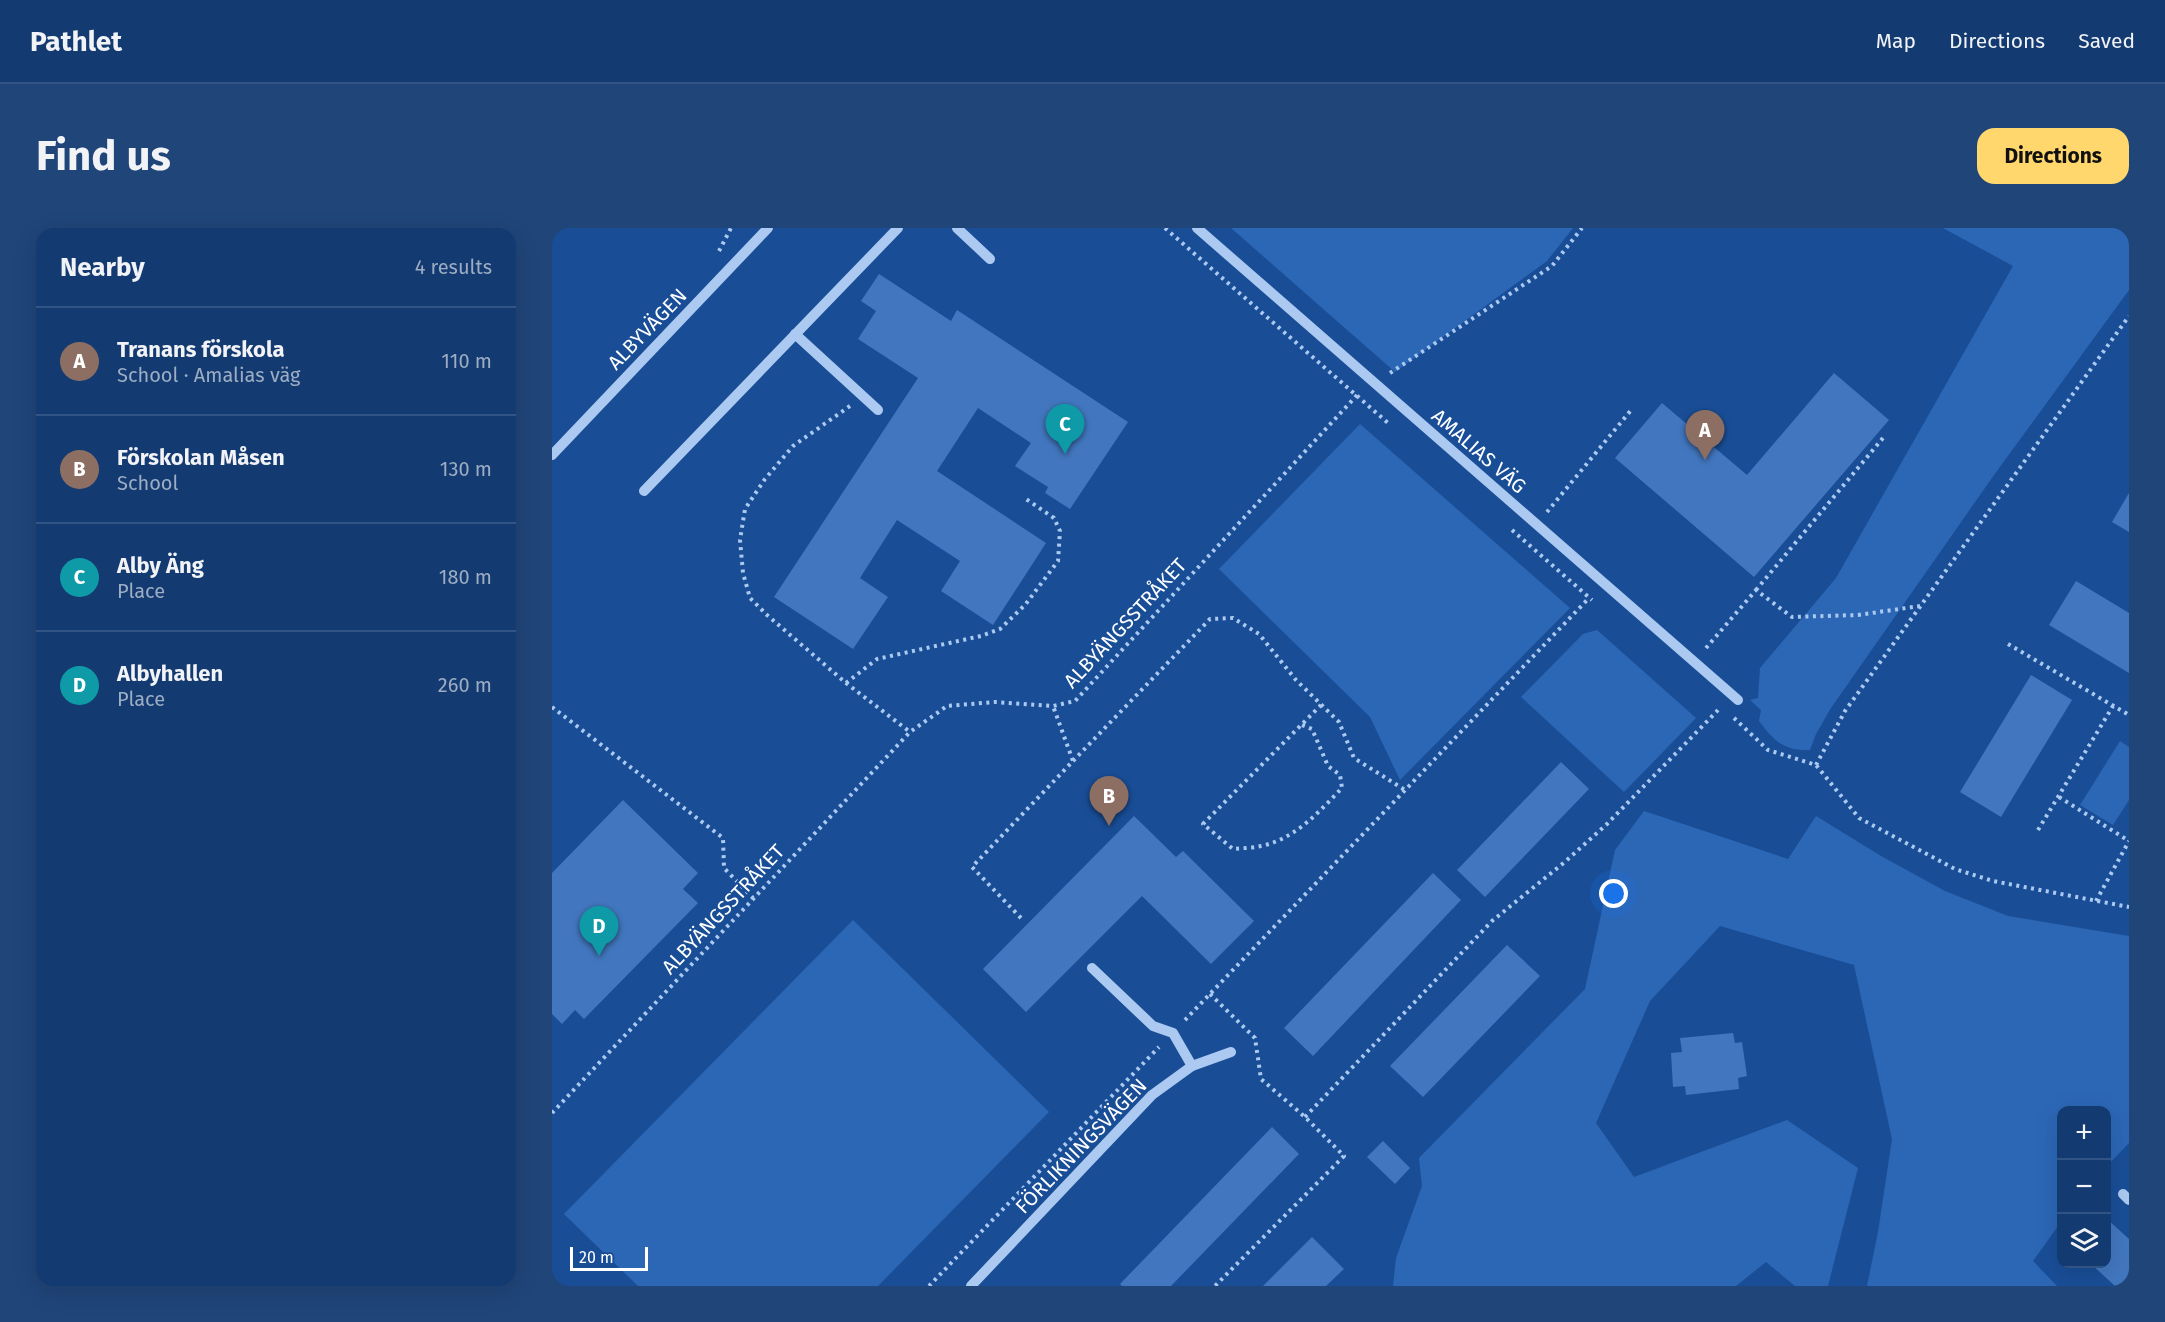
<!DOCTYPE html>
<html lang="en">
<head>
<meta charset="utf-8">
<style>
	body { margin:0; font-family:"Fira Sans",sans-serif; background:#204579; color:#f1f3f6 }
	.controls { position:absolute; right:18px; bottom:18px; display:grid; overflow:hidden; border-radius:12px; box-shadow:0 6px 24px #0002 }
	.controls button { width:54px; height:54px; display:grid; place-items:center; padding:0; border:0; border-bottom:2px solid #325484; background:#133a71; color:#f1f3f6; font:30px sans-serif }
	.scale { position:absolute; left:18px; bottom:15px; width:78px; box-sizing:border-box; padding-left:6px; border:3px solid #fff; border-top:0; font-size:16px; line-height:21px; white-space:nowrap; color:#fff; -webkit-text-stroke:4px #194e97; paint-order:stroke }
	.you { position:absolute; left:1062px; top:666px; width:21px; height:21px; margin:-15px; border:4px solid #fff; border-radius:50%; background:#1a73e8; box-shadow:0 0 0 9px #1a73e833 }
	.badge { display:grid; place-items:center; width:39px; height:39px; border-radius:50%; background:#ffd76c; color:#fff; font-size:20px; font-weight:700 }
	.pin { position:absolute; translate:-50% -50px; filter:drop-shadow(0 2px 3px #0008) }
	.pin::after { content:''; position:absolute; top:32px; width:21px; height:18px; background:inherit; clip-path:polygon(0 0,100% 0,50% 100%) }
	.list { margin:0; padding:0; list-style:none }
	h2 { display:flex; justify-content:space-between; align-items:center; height:78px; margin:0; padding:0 24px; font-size:26px }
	h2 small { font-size:20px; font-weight:400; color:#9dadc3 }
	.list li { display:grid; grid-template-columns:39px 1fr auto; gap:18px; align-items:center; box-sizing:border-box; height:108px; padding:0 24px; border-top:2px solid #325484 }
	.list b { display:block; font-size:22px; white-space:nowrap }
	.list p { margin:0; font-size:20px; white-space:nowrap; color:#9dadc3 }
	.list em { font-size:20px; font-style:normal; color:#9dadc3 }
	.icon { flex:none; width:33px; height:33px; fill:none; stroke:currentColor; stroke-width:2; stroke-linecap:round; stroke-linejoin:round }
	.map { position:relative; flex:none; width:1577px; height:1058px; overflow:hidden; border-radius:18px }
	header { display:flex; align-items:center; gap:36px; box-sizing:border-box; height:84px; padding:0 30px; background:#133a71; border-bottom:2px solid #325484 }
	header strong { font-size:28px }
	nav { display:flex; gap:33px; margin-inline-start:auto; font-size:21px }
	.intro { display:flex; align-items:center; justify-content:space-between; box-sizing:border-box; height:144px; padding:0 36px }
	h1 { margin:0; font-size:42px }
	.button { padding:15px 27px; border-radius:18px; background:#ffd76c; color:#111; font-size:21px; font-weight:700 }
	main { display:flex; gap:36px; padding:0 36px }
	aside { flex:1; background:#133a71; border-radius:18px; box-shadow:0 6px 24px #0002 }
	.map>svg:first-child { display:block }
	.green { fill:#2c67b6 }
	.building { fill:#4277bf }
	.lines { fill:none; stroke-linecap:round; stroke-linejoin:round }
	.path { stroke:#accaf1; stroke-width:4; stroke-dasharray:3 4.5; stroke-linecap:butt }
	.minor { stroke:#accaf1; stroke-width:10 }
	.labels { text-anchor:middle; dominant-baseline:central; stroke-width:4.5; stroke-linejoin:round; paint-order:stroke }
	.street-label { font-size:20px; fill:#fff; stroke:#194e97 }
</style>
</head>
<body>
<header>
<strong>Pathlet</strong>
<nav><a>Map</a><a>Directions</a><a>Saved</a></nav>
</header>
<div class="intro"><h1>Find us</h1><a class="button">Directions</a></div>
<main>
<aside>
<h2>Nearby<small>4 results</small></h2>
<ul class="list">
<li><span class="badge" style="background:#8d6e63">A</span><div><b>Tranans förskola</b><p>School · Amalias väg</p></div><em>110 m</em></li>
<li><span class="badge" style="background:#8d6e63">B</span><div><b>Förskolan Måsen</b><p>School</p></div><em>130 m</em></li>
<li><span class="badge" style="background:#0f9aa8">C</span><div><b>Alby Äng</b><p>Place</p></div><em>180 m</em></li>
<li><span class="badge" style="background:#0f9aa8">D</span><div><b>Albyhallen</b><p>Place</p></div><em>260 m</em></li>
</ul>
</aside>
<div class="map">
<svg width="1577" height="1058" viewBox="0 0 1577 1058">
	<rect width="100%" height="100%" fill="#194e97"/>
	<g class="green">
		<polygon points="679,0 1021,0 995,33 843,144"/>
		<path d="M1391,0H1565L1577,6V62L1442,247L1279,480L1264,506L1258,522C1232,523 1222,513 1207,493L1209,482L1198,472L1206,470L1208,440L1284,350L1461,38Z"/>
		<polygon points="808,196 1018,380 848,552 818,489 667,341"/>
		<polygon points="1045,402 1144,490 1072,564 969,469 1031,406"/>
		<polygon points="1568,513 1577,519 1577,572 1561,597 1528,577"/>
		<polygon points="1092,583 1236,631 1264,588 1329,628 1393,663 1456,688 1577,708 1577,915 1555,938 1554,882 1510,882 1509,994 1481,1033 1505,1058 1315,1058 1326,1004 1340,911 1302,737 1168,698 1098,773 1044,895 1082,949 1235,892 1306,940 1276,1058 1243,1058 1214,1034 1184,1058 841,1058 844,1030 870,958 867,930 1033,761 1063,622"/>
		<polygon points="301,692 497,884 326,1058 86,1058 12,986"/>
	</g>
	<g class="building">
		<polygon points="327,46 399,93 405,82 576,194 518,281 493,265 496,259 463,238 479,215 426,180 385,243 494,315 441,397 389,363 408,333 345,292 308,350 336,369 301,421 222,369 366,150 306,111 324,83 309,73"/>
		<polygon points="1282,145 1337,192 1202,349 1063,230 1110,175 1195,247"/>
		<polygon points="1577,265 1577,304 1560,294"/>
		<polygon points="1524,353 1577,385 1577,445 1497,397"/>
		<polygon points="1479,447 1520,472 1449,589 1408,564"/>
		<polygon points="1009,534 1037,561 933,669 905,642"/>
		<polygon points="71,572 146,645 131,661 146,675 32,791 23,782 10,796 0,786 0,645"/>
		<polygon points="582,588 624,629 631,623 702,693 659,736 590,668 474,784 431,741"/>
		<polygon points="881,645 909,672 761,828 732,800"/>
		<polygon points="955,717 988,748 871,869 838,838"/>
		<polygon points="1181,805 1183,815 1190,814 1195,848 1186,850 1187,861 1134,867 1133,858 1121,859 1119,825 1130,824 1128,810"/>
		<polygon points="720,899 747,926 619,1058 570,1058 568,1056"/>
		<polygon points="831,913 858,940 843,956 815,929"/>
		<polygon points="1554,990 1577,1011 1577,1058 1563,1058 1539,1036 1554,1036"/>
		<polygon points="760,1009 792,1041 774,1058 711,1058"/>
	</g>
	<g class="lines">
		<g class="path">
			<polyline points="613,0 836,195"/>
			<polyline points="167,23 179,0"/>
			<polyline points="838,145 1000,38 1030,0"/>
			<polyline points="298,178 241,218 213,251 193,281 188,312 191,345 198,370 215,387 294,455 358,504"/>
			<polyline points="995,284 1080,181"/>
			<polyline points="960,302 1040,372"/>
			<polyline points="1204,362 1331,210"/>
			<polyline points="1456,416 1577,487"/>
			<polyline points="1154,420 1204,362 1240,389 1306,387 1368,378"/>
			<polyline points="294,455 325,431 429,408 448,401 473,377 506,333 508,303 502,290 471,269"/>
			<polyline points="0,479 171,610 172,640 201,670"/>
			<polyline points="1182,490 1216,522 1264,537 1307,590 1403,641 1441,653 1577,679"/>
			<path d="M750,497L760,501L776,538L788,547L790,560C767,584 743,611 709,618C700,620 690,620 681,621L651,596L770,476"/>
			<polyline points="521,533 658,391 681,390 707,406 744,452 787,494 802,530 853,562"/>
			<polyline points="1264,537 1293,483 1577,88"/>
			<polyline points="1507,569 1577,613"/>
			<polyline points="1486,602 1561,478"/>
			<polyline points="1544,673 1577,613"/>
			<polyline points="469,690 420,639 521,533 501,478"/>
			<polyline points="658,766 703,810 709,851 753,889 792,928 663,1058"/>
			<polyline points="633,792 1037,370"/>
			<polyline points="0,885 358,504 395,478 443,474 501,478 523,473 806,166"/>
			<polyline points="753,889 940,693 1014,633 1055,596 1169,479"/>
			<polyline points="0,1053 5,1058"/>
			<polyline points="377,1058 607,819"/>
		</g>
		<g class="minor">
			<polyline points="405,0 438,31"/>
			<polyline points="645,0 1186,472"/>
			<polyline points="243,106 326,182"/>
			<polyline points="0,227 216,0"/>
			<polyline points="92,263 346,0"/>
			<polyline points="540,740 601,798 621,805 640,838"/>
			<polyline points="1571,966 1577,972"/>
			<polyline points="419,1058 600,867 640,838 679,824"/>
		</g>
	</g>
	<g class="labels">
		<g class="street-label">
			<text transform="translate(95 101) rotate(-46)">ALBYVÄGEN</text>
			<text transform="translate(927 223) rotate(41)">AMALIAS VÄG</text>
			<text transform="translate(573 395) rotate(-47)">ALBYÄNGSSTRÅKET</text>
			<text transform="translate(171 681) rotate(-47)">ALBYÄNGSSTRÅKET</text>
			<text transform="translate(529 918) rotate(-46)">FÖRLIKNINGSVÄGEN</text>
		</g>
	</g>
</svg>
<div class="controls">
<button>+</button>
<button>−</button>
<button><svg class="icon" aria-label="layers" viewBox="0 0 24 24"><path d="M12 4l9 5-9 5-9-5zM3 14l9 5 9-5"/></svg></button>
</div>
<div class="scale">20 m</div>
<div class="you"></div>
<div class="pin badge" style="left:1153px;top:232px;background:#8d6e63">A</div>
<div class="pin badge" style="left:557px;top:598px;background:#8d6e63">B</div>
<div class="pin badge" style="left:513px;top:226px;background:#0f9aa8">C</div>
<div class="pin badge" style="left:47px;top:728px;background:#0f9aa8">D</div>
</div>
</main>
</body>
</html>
